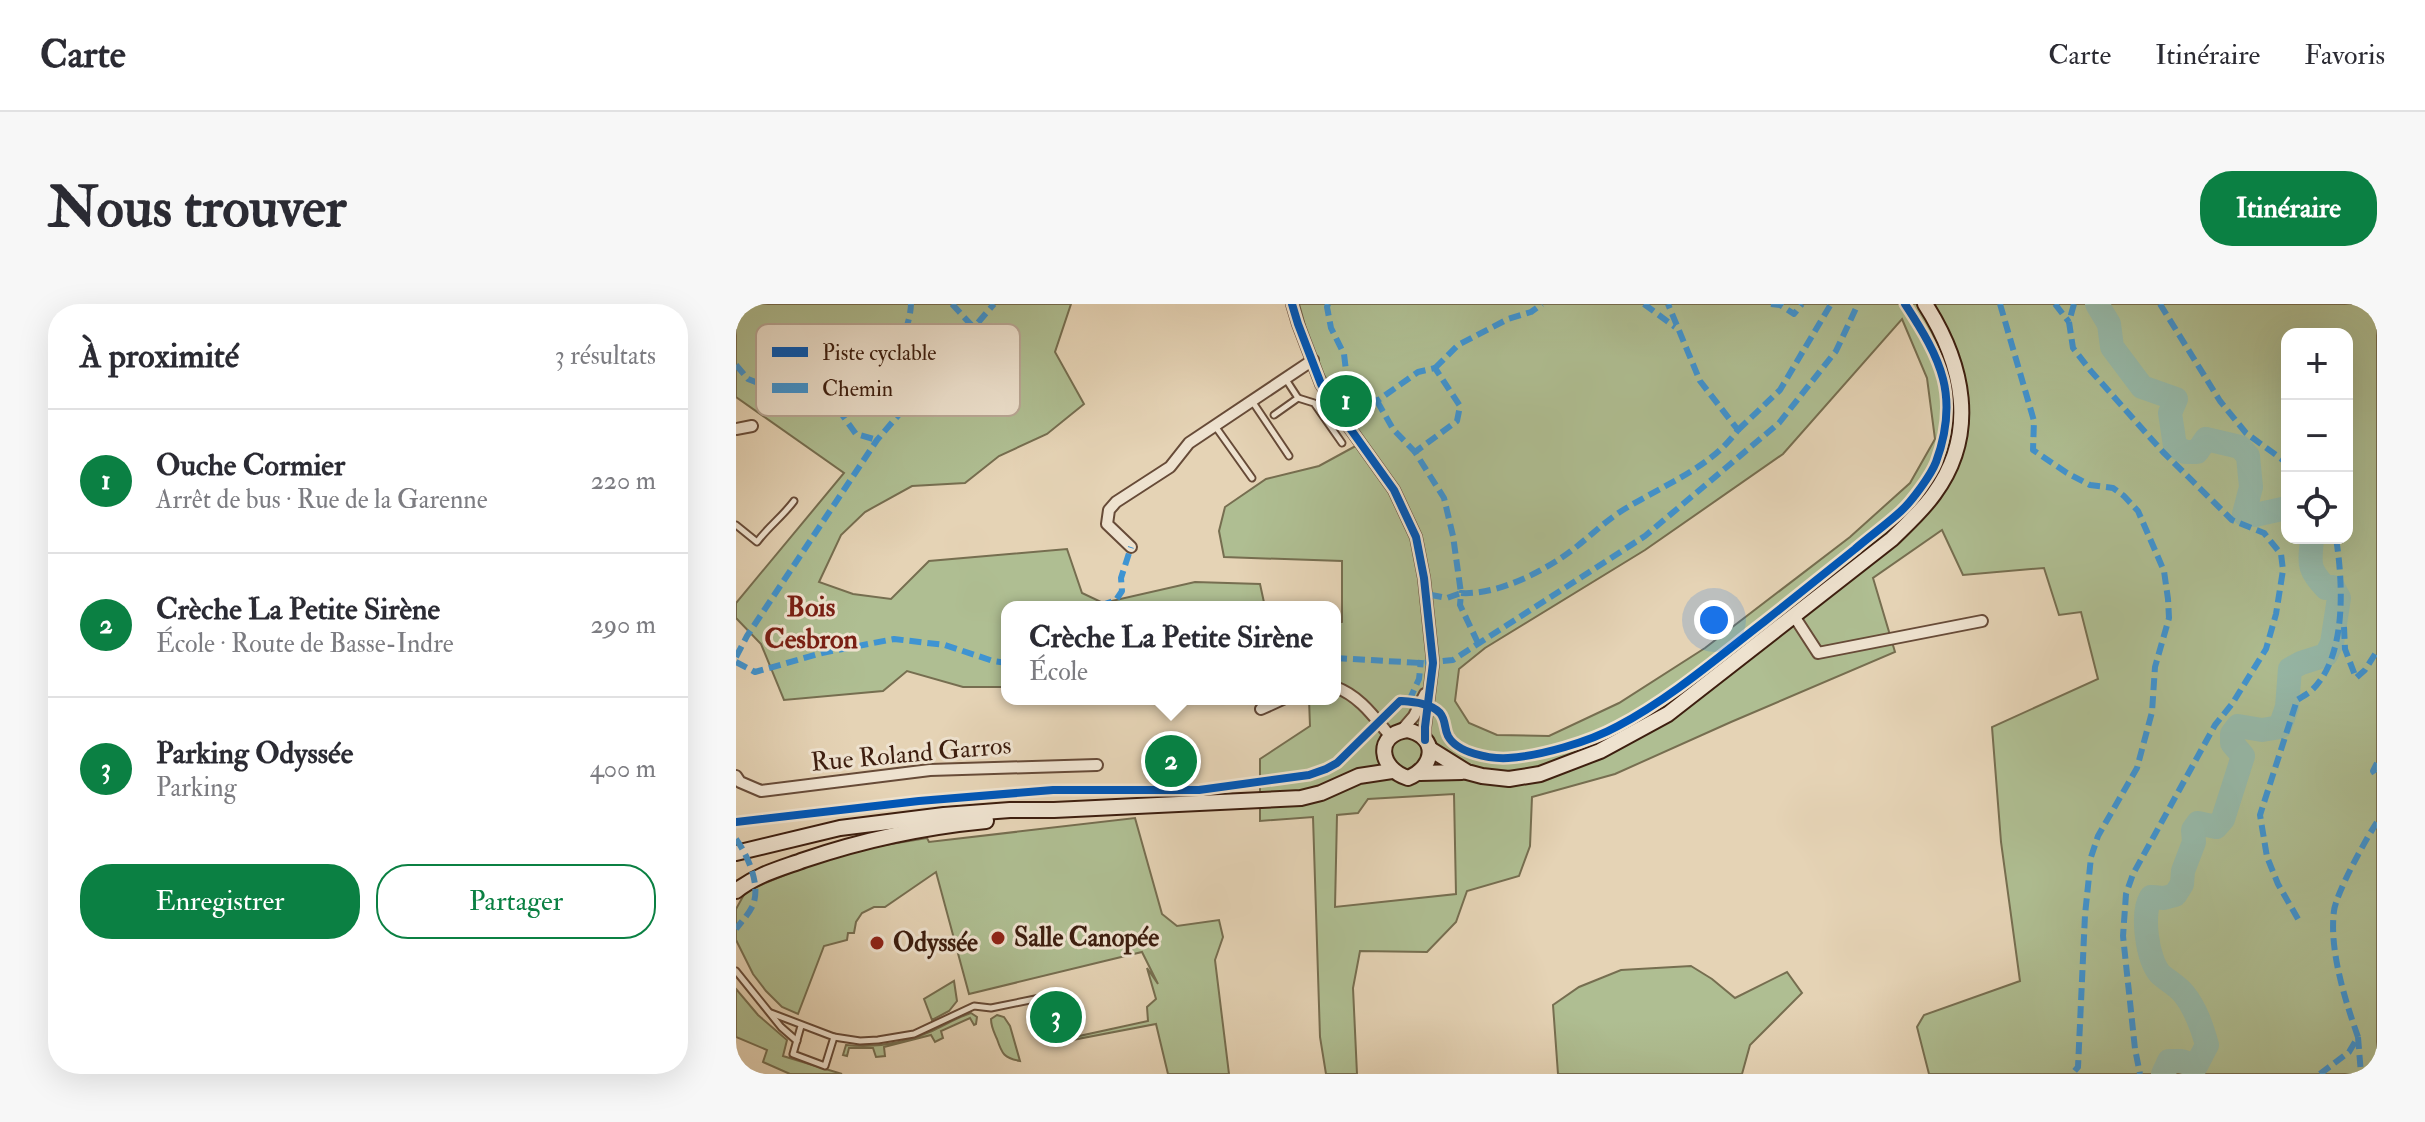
<!DOCTYPE html>
<html lang="fr">
<head>
<meta charset="utf-8">
<style>
	body { margin:0; font-family:"IM FELL Double Pica",serif; background:#f7f7f7; color:#2b2b33 }
	.controls { position:absolute; right:24px; top:24px; display:grid; overflow:hidden; border-radius:16px; box-shadow:0 8px 32px #0002 }
	.controls button { width:72px; height:72px; display:grid; place-items:center; padding:0; border:0; border-bottom:2px solid #e1e1e2; background:#fff; color:#2b2b33; font:40px sans-serif }
	.you { position:absolute; left:978px; top:316px; width:28px; height:28px; margin:-20px; border:6px solid #fff; border-radius:50%; background:#1a73e8; box-shadow:0 0 0 12px #1a73e833 }
	.badge { display:grid; place-items:center; width:52px; height:52px; border-radius:50%; background:#0b8043; color:#fff; font-size:26px; font-weight:700 }
	.pin { position:absolute; translate:-50% -50%; border:4px solid #fff; box-shadow:0 2px 8px #0006 }
	.popup { position:absolute; left:265px; top:297px; width:340px; height:104px; box-sizing:border-box; display:grid; place-content:center; border-radius:16px; background:#fff; filter:drop-shadow(0 2px 6px #0005); font-size:26px; white-space:nowrap; color:#7c7c81 }
	.popup b { font-size:30px; color:#2b2b33 }
	.popup::after { content:''; position:absolute; left:50%; top:100%; margin-left:-16px; border:16px solid transparent; border-top-color:#fff }
	.list { margin:0; padding:0; list-style:none }
	h2 { display:flex; justify-content:space-between; align-items:center; height:104px; margin:0; padding:0 32px; font-size:34px }
	h2 small { font-size:26px; font-weight:400; color:#7c7c81 }
	.list li { display:grid; grid-template-columns:52px 1fr auto; gap:24px; align-items:center; box-sizing:border-box; height:144px; padding:0 32px; border-top:2px solid #e1e1e2 }
	.list b { display:block; font-size:30px; white-space:nowrap }
	.list p { margin:0; font-size:26px; white-space:nowrap; color:#7c7c81 }
	.list em { font-size:26px; font-style:normal; color:#7c7c81 }
	.actions { display:flex; gap:16px; padding:24px 32px }
	.actions a { flex:1; padding:18px 0; border:2px solid #0b8043; border-radius:32px; text-align:center; font-size:28px; color:#0b8043 }
	.actions .main { background:#0b8043; color:#fff }
	.icon { flex:none; width:44px; height:44px; fill:none; stroke:currentColor; stroke-width:2; stroke-linecap:round; stroke-linejoin:round }
	.map { position:relative; flex:none; width:1641px; height:770px; overflow:hidden; border-radius:32px }
	header { display:flex; align-items:center; gap:48px; box-sizing:border-box; height:112px; padding:0 40px; background:#fff; border-bottom:2px solid #e1e1e2 }
	header strong { font-size:38px }
	nav { display:flex; gap:44px; margin-inline-start:auto; font-size:28px }
	.intro { display:flex; align-items:center; justify-content:space-between; box-sizing:border-box; height:192px; padding:0 48px }
	h1 { margin:0; font-size:56px }
	.button { padding:20px 36px; border-radius:32px; background:#0b8043; color:#fff; font-size:28px; font-weight:700 }
	main { display:flex; gap:48px; padding:0 48px }
	aside { flex:1; background:#fff; border-radius:32px; box-shadow:0 8px 32px #0002 }
	.map>svg:first-child { display:block }
	.green { fill:#afbe92; stroke:#766e50; stroke-width:2; fill-rule:evenodd }
	.lines { fill:none; stroke-linecap:round; stroke-linejoin:round }
	.river { stroke:#96b9a9; stroke-width:24 }
	.lane-casing { stroke:#674b38; stroke-width:9 }
	.street-casing { stroke:#674b38; stroke-width:14 }
	.secondary-casing { stroke:#3d1e0f; stroke-width:18 }
	.lane { stroke:#eee2cf; stroke-width:5 }
	.street { stroke:#eee2cf; stroke-width:10 }
	.secondary { stroke:#eee2cf; stroke-width:14 }
	.quiet { stroke:#3f94d2; stroke-width:6; stroke-dasharray:12 6; stroke-linecap:butt }
	.cycleway-casing { stroke:#eee2cf; stroke-width:13 }
	.cycleway { stroke:#0057b8; stroke-width:8 }
	.poi-dot { fill:#8f2418; stroke:#eee2cf; stroke-width:3 }
	.labels { text-anchor:middle; dominant-baseline:central; stroke-width:6; stroke-linejoin:round; paint-order:stroke }
	.street-label { font-size:26px; fill:#3d1e0f; stroke:#eee2cf }
	.poi-label { font-size:26px; font-weight:bold; fill:#3d1e0f; stroke:#eee2cf; text-anchor:start }
	.neighbourhood-label { font-size:28px; font-weight:bold; fill:#7a1f14; stroke:#eee2cf }
	.key { fill:#eee2cf; stroke:#b9a795; stroke-width:2 }
	.key-label { font-size:22px; fill:#3d1e0f }
</style>
</head>
<body>
<header>
<strong>Carte</strong>
<nav><a>Carte</a><a>Itinéraire</a><a>Favoris</a></nav>
</header>
<div class="intro"><h1>Nous trouver</h1><a class="button">Itinéraire</a></div>
<main>
<aside>
<h2>À proximité<small>3 résultats</small></h2>
<ul class="list">
<li><span class="badge">1</span><div><b>Ouche Cormier</b><p>Arrêt de bus · Rue de la Garenne</p></div><em>220 m</em></li>
<li><span class="badge">2</span><div><b>Crèche La Petite Sirène</b><p>École · Route de Basse-Indre</p></div><em>290 m</em></li>
<li><span class="badge">3</span><div><b>Parking Odyssée</b><p>Parking</p></div><em>400 m</em></li>
</ul>
<div class="actions"><a class="main">Enregistrer</a><a>Partager</a></div>
</aside>
<div class="map">
<svg width="1641" height="770" viewBox="0 0 1641 770">
	<rect width="100%" height="100%" fill="#e5d3b5"/>
	<filter id="stains"><feTurbulence type="fractalNoise" baseFrequency=".0025" numOctaves="4"/><feColorMatrix values="0 0 0 0 .2 0 0 0 0 .09 0 0 0 0 .02 0 0 0 .5 -.17"/></filter>
	<radialGradient id="worn" r=".72"><stop offset=".6" stop-color="#630" stop-opacity="0"/><stop offset="1" stop-color="#630" stop-opacity=".3"/></radialGradient>
	<g class="green">
		<polygon points="0,0 335,0 319,48 348,100 311,130 263,152 229,179 176,182 129,208 105,231 83,278 117,290 155,295 193,257 331,245 346,289 367,299 459,278 524,280 529,303 271,303 271,383 227,383 171,367 147,387 48,396 25,340 0,314 0,299 108,169 0,93"/>
		<path d="M563,0H1641V770H1193L1181,723L1188,711L1284,677L1265,538L1256,423L1362,375L1345,308L1323,311L1308,264L1227,271L1206,226L1137,274L1159,348L995,418L879,470L796,493L794,542L783,572L731,587L720,618L691,648L624,647L617,684L621,770H590L584,733L577,513L524,517V455L574,422L573,395H599V319L606,318V257L488,253L483,227L489,203L530,175L583,162L627,138L578,54ZM1166,15L1191,74L1199,135L1174,179L1114,233L969,344L883,399L813,432L761,431L733,419L719,397L723,365L749,344L909,246L1047,150ZM1551,30H1611V234H1551ZM718,490L720,590L599,603L601,511L622,509L632,495Z"/>
		<polygon points="399,514 426,610 441,622 483,616 487,633 479,656 493,770 432,770 420,720 331,737 328,729 329,725 339,723 343,732 412,717 411,703 420,695 411,664 422,680 406,648 233,690 200,568 149,603 138,603 126,609 120,618 118,629 112,629 111,636 88,642 62,710 46,703 30,687 17,670 0,636 0,605 10,587 78,559 125,545 191,534 193,538"/>
		<polygon points="955,662 976,675 999,694 1051,668 1066,689 1014,741 1006,770 822,770 817,701 843,683 885,666"/>
		<polygon points="218,677 221,697 213,707 196,716 188,695"/>
		<polygon points="0,685 22,711 51,736 47,752 106,770 54,770 27,758 31,746 0,733"/>
		<path d="M235,709L241,713L240,720L238,721L234,714L205,727L207,734L199,738L195,731L148,743L149,752L140,753L137,744H113L111,752L107,751L110,741C138,744 169,739 196,727C209,721 222,713 235,709Z"/>
		<path d="M261,711L268,713L274,722L284,757C268,754 266,750 261,735C258,728 255,723 255,715Z"/>
	</g>
	<g class="lines">
		<g class="river">
			<polyline points="1361,0 1373,20 1376,43 1406,83 1440,95 1434,109 1439,142 1449,148 1461,148 1470,135 1504,143 1512,152 1515,183 1508,210 1519,211 1551,204"/>
			<path d="M1427,770L1433,757H1445L1460,762L1471,741C1466,723 1460,705 1448,690C1442,682 1432,677 1424,670C1411,655 1405,609 1415,593L1428,594L1439,591L1446,580L1447,567L1458,538L1457,526L1462,519L1480,523L1487,515L1507,452L1496,439V430L1502,422L1526,426L1544,423L1551,403L1554,365L1565,359L1590,351L1596,339L1603,294L1597,283L1590,284C1571,264 1574,260 1576,234"/>
		</g>
		<defs>
			<g id="lane">
				<polyline points="562,94 578,99 606,139"/>
				<polyline points="516,97 553,152"/>
				<polyline points="538,111 562,94 549,74"/>
				<polyline points="479,122 516,174"/>
				<path d="M0,221L21,238C33,222 47,212 58,197"/>
				<polyline points="0,667 45,723 61,737"/>
				<polyline points="35,709 98,733 89,762 57,750 65,722"/>
				<polyline points="98,733 124,737 142,736 178,730 238,702 255,704 309,693"/>
			</g>
			<g id="street">
				<polyline points="556,0 562,20 585,80 608,116 658,186 680,233 688,274 697,359 689,423 689,436"/>
				<polyline points="0,125 16,122"/>
				<polyline points="395,243 371,220 373,206 380,198 434,163 453,139 577,56"/>
				<polyline points="1058,312 1082,349 1246,317"/>
				<path d="M599,383C624,392 638,413 655,433"/>
				<polyline points="525,405 547,395"/>
				<polyline points="665,427 678,412 689,390"/>
				<polyline points="0,472 4,478 25,487 194,466 361,461"/>
			</g>
			<g id="secondary">
				<path d="M671,426C703,433 699,463 672,474C643,465 638,431 671,426Z"/>
				<path d="M694,445L731,468L746,472L773,475L804,470L864,447L932,410L1156,235C1170,221 1186,207 1198,190C1243,129 1227,59 1189,0"/>
				<polyline points="684,469 726,468"/>
				<polyline points="0,549 104,524 208,511 274,506 318,506 565,494 585,489 623,472 656,467"/>
				<path d="M0,587C20,571 43,565 68,556C127,536 187,523 250,517"/>
			</g>
		</defs>
		<use href="#lane" class="lane-casing"/>
		<use href="#street" class="street-casing"/>
		<use href="#secondary" class="secondary-casing"/>
		<use href="#lane" class="lane"/>
		<use href="#street" class="street"/>
		<use href="#secondary" class="secondary"/>
		<g class="quiet">
			<polyline points="216,0 238,24"/>
			<polyline points="592,0 591,3 595,24 608,50 611,75 630,91 641,97 682,68 699,64 724,102 721,117 679,148 708,194 717,232 725,289 711,294 690,290"/>
			<polyline points="908,0 939,23"/>
			<polyline points="1035,0 1044,1 1058,10 1066,0"/>
			<polyline points="1264,0 1298,117 1297,146 1331,169 1354,181 1377,184 1388,192 1402,207 1428,267 1432,295 1433,314 1419,363 1416,408 1401,464 1362,532 1355,553 1349,611 1342,763 1336,770"/>
			<polyline points="1319,0 1333,18"/>
			<polyline points="1338,0 1333,18 1337,44 1354,66 1427,148 1496,216 1528,229 1545,250 1547,266 1540,310 1530,345 1496,400 1479,421 1413,541 1397,570 1390,590 1387,632 1399,745 1404,770"/>
			<polyline points="1424,0 1484,97 1510,129 1551,159"/>
			<polyline points="1641,3 1638,5 1641,11"/>
			<polyline points="0,61 12,75 35,84 85,81 104,94 107,112 120,130 141,136"/>
			<polyline points="699,64 722,41 772,15 795,8 806,0"/>
			<path d="M153,78C156,51 174,27 175,0"/>
			<polyline points="92,85 135,82 153,78 163,82 177,93"/>
			<polyline points="641,97 657,125 679,148"/>
			<polyline points="1002,126 1044,86 1095,0"/>
			<polyline points="347,303 352,300 369,300 380,296 386,287 385,274 395,243"/>
			<polyline points="1608,323 1609,345 1620,374 1629,366 1641,347"/>
			<path d="M742,339L724,301L725,289C759,291 800,271 828,252C850,237 869,216 892,203C930,180 975,163 1002,126L964,77L932,0"/>
			<polyline points="0,353 11,332 141,136 258,0"/>
			<polyline points="599,354 685,359 717,356 909,232 1043,119 1100,47 1122,0"/>
			<polyline points="0,358 19,368 86,349 158,335 209,341 257,357 271,359"/>
			<polyline points="673,397 683,375 685,356"/>
			<polyline points="1641,459 1637,467 1641,473"/>
			<path d="M0,535C12,552 26,583 16,603C12,611 5,618 0,625"/>
			<path d="M1562,615L1542,580L1531,553L1524,511L1561,396C1566,393 1573,389 1577,385C1611,351 1607,278 1600,234"/>
			<polyline points="1622,733 1625,770"/>
			<path d="M1584,770L1613,748L1622,733C1609,696 1593,646 1598,607C1600,589 1630,535 1641,518"/>
		</g>
		<defs>
			<g id="cycleway">
				<polyline points="556,0 562,20 585,80 608,116 658,186 680,233 688,274 697,359 689,423 689,436"/>
				<path d="M0,518L183,497L317,486H463L573,471L590,465L601,459L664,397C677,398 695,399 704,409C710,416 708,424 712,432C721,449 754,455 772,454C804,452 853,438 882,422C935,394 981,354 1029,317C1059,293 1089,269 1119,245C1134,232 1151,220 1165,207C1176,197 1195,171 1200,158C1224,92 1205,55 1169,0"/>
			</g>
		</defs>
		<use href="#cycleway" class="cycleway-casing"/>
		<use href="#cycleway" class="cycleway"/>
	</g>
	<g class="poi-dot">
		<circle cx="262" cy="634" r="8"/>
		<circle cx="141" cy="639" r="8"/>
	</g>
	<g class="labels">
		<g class="street-label">
			<text transform="translate(175 450) rotate(-5)">Rue Roland Garros</text>
		</g>
		<g class="poi-label">
			<text x="278" y="634">Salle Canopée</text>
			<text x="157" y="639">Odyssée</text>
		</g>
		<g class="neighbourhood-label">
			<text x="75" y="303">Bois<tspan x="75" dy="32">Cesbron</tspan></text>
		</g>
	</g>
	<rect x="20" y="20" width="264" height="92" rx="12" class="key"/>
	<rect x="36" y="43" width="36" height="10" fill="#0057b8"/>
	<rect x="36" y="79" width="36" height="10" fill="#3f94d2"/>
	<g class="key-label">
		<text x="86" y="56">Piste cyclable</text>
		<text x="86" y="92">Chemin</text>
	</g>
	<rect width="100%" height="100%" filter="url(#stains)"/>
	<rect width="100%" height="100%" fill="url(#worn)"/>
</svg>
<div class="controls">
<button>+</button>
<button>−</button>
<button><svg class="icon" aria-label="locate" viewBox="0 0 24 24"><circle cx="12" cy="12" r="6"/><path d="M12 2v4M12 18v4M2 12h4M18 12h4"/></svg></button>
</div>
<div class="you"></div>
<div class="pin badge" style="left:610px;top:97px">1</div>
<div class="pin badge" style="left:435px;top:457px">2</div>
<div class="popup"><b>Crèche La Petite Sirène</b>École</div>
<div class="pin badge" style="left:320px;top:713px">3</div>
</div>
</main>
</body>
</html>
